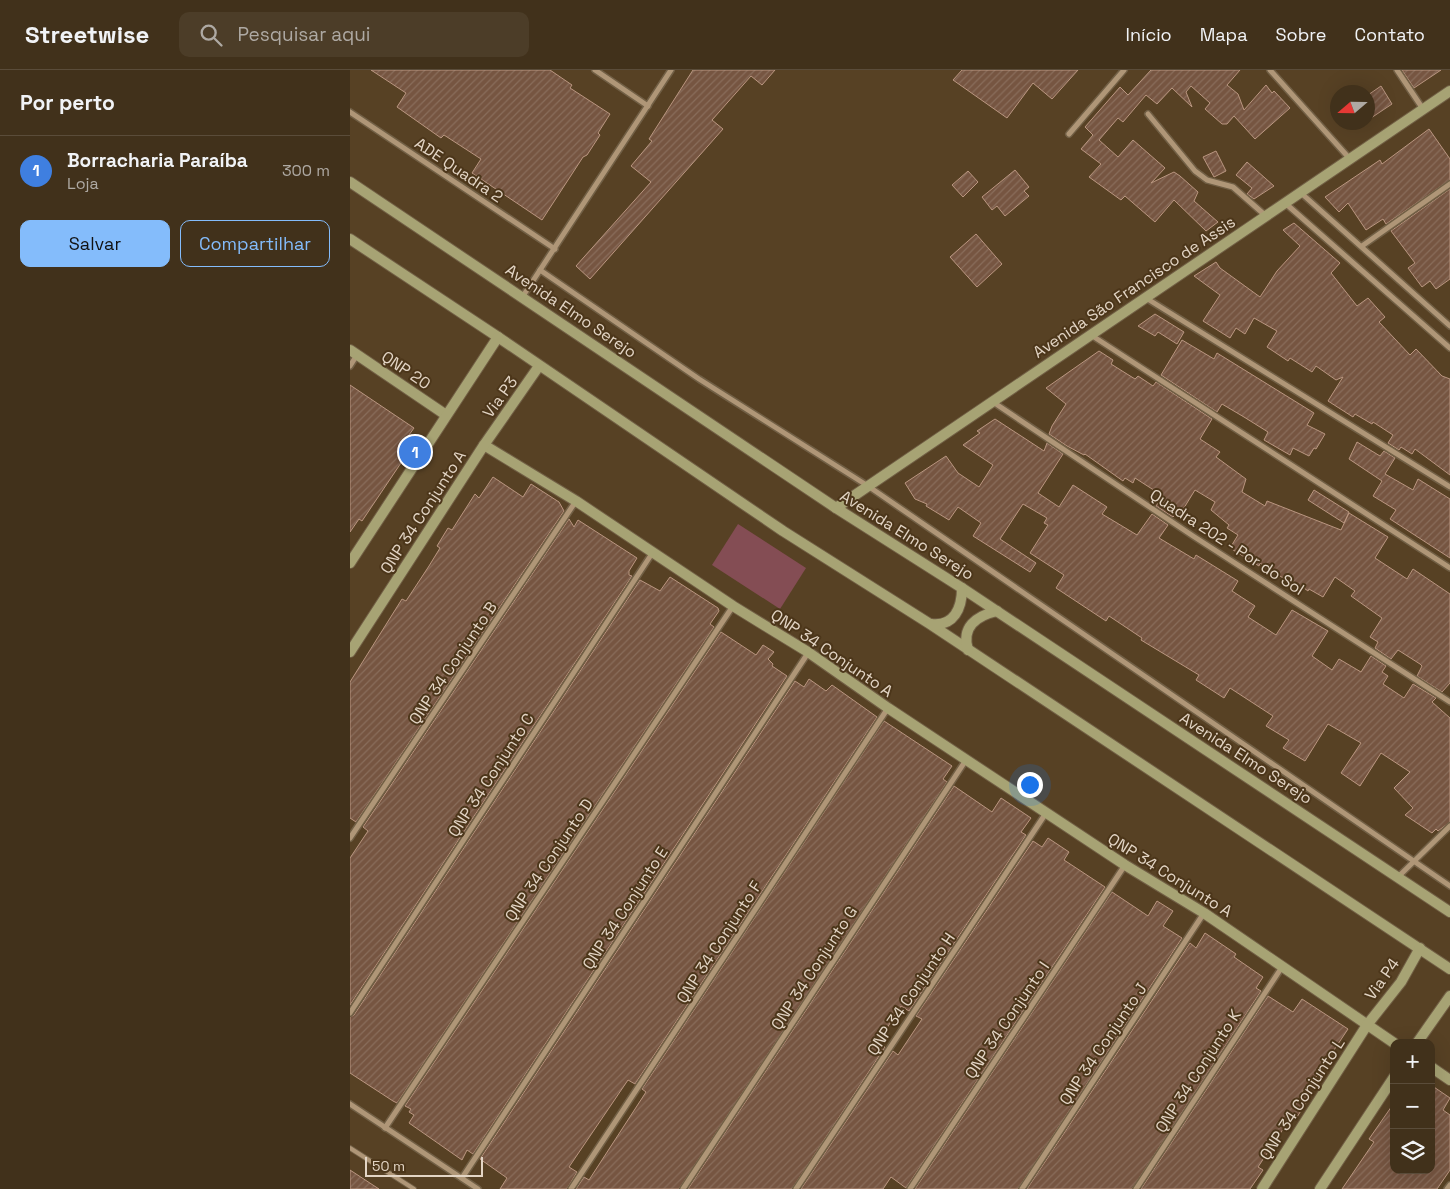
<!DOCTYPE html>
<html lang="pt">
<head>
<meta charset="utf-8">
<style>
	body { margin:0; font-family:"Space Grotesk",sans-serif; background:#4c3d28; color:#f1f3f6 }
	.controls { position:absolute; right:15px; bottom:15px; display:grid; overflow:hidden; border-radius:10px; box-shadow:0 5px 20px #0002 }
	.controls button { width:45px; height:45px; display:grid; place-items:center; padding:0; border:0; border-bottom:1px solid #5a4c3a; background:#41311b; color:#f1f3f6; font:25px sans-serif }
	.compass { position:absolute; left:980px; top:15px; width:45px; height:45px; border-radius:50%; background:#41311b; box-shadow:0 5px 20px #0002; rotate:250deg }
	.scale { position:absolute; left:15px; bottom:12px; width:118px; box-sizing:border-box; padding-left:5px; border:2px solid #e3d5c5; border-top:0; font-size:14px; line-height:18px; white-space:nowrap; color:#e3d5c5; -webkit-text-stroke:4px #4c361a; paint-order:stroke }
	.you { position:absolute; left:679px; top:714px; width:18px; height:18px; margin:-12px; border:4px solid #fff; border-radius:50%; background:#1a73e8; box-shadow:0 0 0 8px #1a73e833 }
	.badge { display:grid; place-items:center; width:32px; height:32px; border-radius:50%; background:#84bcfb; color:#fff; font-size:16px; font-weight:700 }
	.pin { position:absolute; translate:-50% -50%; border:2px solid #fff; box-shadow:0 1px 5px #0006 }
	.list { margin:0; padding:0; list-style:none }
	h2 { display:flex; justify-content:space-between; align-items:center; height:65px; margin:0; padding:0 20px; font-size:21px }
	h2 small { font-size:16px; font-weight:400; color:#aea9a3 }
	.list li { display:grid; grid-template-columns:32px 1fr auto; gap:15px; align-items:center; box-sizing:border-box; height:70px; padding:0 20px; border-top:1px solid #5a4c3a }
	.list b { display:block; font-size:19px; white-space:nowrap }
	.list p { margin:0; font-size:16px; white-space:nowrap; color:#aea9a3 }
	.list em { font-size:16px; font-style:normal; color:#aea9a3 }
	.actions { display:flex; gap:10px; padding:15px 20px }
	.actions a { flex:1; padding:11px 0; border:1px solid #84bcfb; border-radius:10px; text-align:center; font-size:18px; color:#84bcfb }
	.actions .main { background:#84bcfb; color:#111 }
	.icon { flex:none; width:28px; height:28px; fill:none; stroke:currentColor; stroke-width:2; stroke-linecap:round; stroke-linejoin:round }
	.map { position:relative; flex:none; width:1100px; height:1119px; overflow:hidden }
	header { display:flex; align-items:center; gap:30px; box-sizing:border-box; height:70px; padding:0 25px; background:#41311b; border-bottom:1px solid #5a4c3a }
	header strong { font-size:24px }
	nav { display:flex; gap:28px; margin-inline-start:auto; font-size:18px }
	.search { width:350px; height:45px; background:#4c3d28; display:flex; align-items:center; gap:12px; box-sizing:border-box; padding:0 18px; border-radius:10px; color:#aea9a3; font-size:19px }
	main { display:flex }
	aside { flex:1; background:#41311b }
	.map>svg:first-child { display:block }
	.garden { fill:#844d54 }
	.building { fill:url(#building-hatch); stroke:#ba9680 }
	.lines { fill:none; stroke-linecap:round; stroke-linejoin:round }
	.lane-casing { stroke:#715f45; stroke-width:6 }
	.street-casing { stroke:#715f45; stroke-width:8 }
	.secondary-casing { stroke:#715f45; stroke-width:12 }
	.lane { stroke:#af9677; stroke-width:4 }
	.street { stroke:#af9677; stroke-width:5 }
	.secondary { stroke:#a7a374; stroke-width:10 }
	.labels { text-anchor:middle; dominant-baseline:central; stroke-width:4; stroke-linejoin:round; paint-order:stroke }
	.street-label { font-size:16px; fill:#e3d5c5; stroke:#4c361a }
</style>
</head>
<body>
<header>
<strong>Streetwise</strong>
<div class="search"><svg class="icon" aria-label="search" viewBox="0 0 24 24"><circle cx="10" cy="10" r="6"/><path d="M15 15l6 6"/></svg>Pesquisar aqui</div>
<nav><a>Início</a><a>Mapa</a><a>Sobre</a><a>Contato</a></nav>
</header>
<main>
<aside>
<h2>Por perto<small></small></h2>
<ul class="list">
<li><span class="badge" style="background:#3f7fe0">1</span><div><b>Borracharia Paraíba</b><p>Loja</p></div><em>300 m</em></li>
</ul>
<div class="actions"><a class="main">Salvar</a><a>Compartilhar</a></div>
</aside>
<div class="map">
<svg width="1100" height="1119" viewBox="0 0 1100 1119">
	<defs>
		<pattern id="building-hatch" width="6" height="6" patternUnits="userSpaceOnUse" patternTransform="scale(1.25)"><rect width="6" height="6" fill="#765541"/><path d="M-1 1l2-2M0 6l6-6M5 7l2-2" fill="none" stroke="#896d5b"/></pattern>
	</defs>
	<rect width="100%" height="100%" fill="#574124"/>
	<polygon class="garden" points="388,454 456,498 430,539 362,495"/>
	<g class="building">
		<polygon points="21,0 200,0 222,15 220,18 260,44 248,63 250,65 237,85 233,87 192,150 122,103 131,89 94,65 91,68 47,37 56,23"/>
		<polygon points="343,0 425,0 412,15 401,6 362,50 373,59 240,209 226,196 301,112 281,96 302,71 299,69"/>
		<polygon points="612,0 728,0 702,29 683,13 657,48 603,10"/>
		<polygon points="801,0 890,0 877,15 888,24 894,40 916,15 922,23 924,21 940,38 905,69 884,46 877,54 872,54 855,39 860,33 841,16 836,22 842,37 822,18 807,34 796,25 773,52 768,48 749,70 768,87 783,70 815,98 801,113 824,102 830,106 848,122 844,131 868,152 856,161 824,130 805,152 775,126 771,130 739,107 751,94 731,79 743,65 735,57 770,17 778,25"/>
		<polygon points="1052,0 1091,0 1064,18"/>
		<polygon points="1031,16 1042,34 1018,50 1018,25"/>
		<polygon points="1079,59 1100,89 1100,110 1036,154 1033,149 1016,160 998,133 989,142 975,127 1030,90 1032,94"/>
		<polygon points="866,81 876,101 864,107 853,87"/>
		<polygon points="897,92 924,116 904,129 897,124 902,118 886,105"/>
		<polygon points="665,100 679,117 674,121 679,126 655,146 647,136 642,140 632,127"/>
		<polygon points="618,101 628,112 613,127 602,115"/>
		<polygon points="1100,119 1100,209 1086,219 1080,211 1072,217 1058,198 1065,193 1041,161"/>
		<polygon points="944,153 990,193 981,203 1007,236 1018,228 1035,247 1029,252 1060,285 1066,279 1092,306 1100,309 1100,405 1065,379 1062,384 1051,377 1049,380 1038,373 1043,365 1023,352 1022,354 1005,344 1003,347 978,331 993,307 986,310 966,296 962,302 940,288 938,291 917,277 927,261 904,248 895,264 886,258 880,268 853,251 870,225 844,206 866,192 870,198 910,227 927,201 950,176 933,160"/>
		<polygon points="626,164 652,194 627,217 600,187"/>
		<polygon points="805,244 834,262 827,274 808,262 805,266 788,256"/>
		<polygon points="832,270 864,289 867,283 964,343 957,355 975,364 966,379 964,378 959,386 943,378 940,385 914,370 918,362 894,347 872,334 867,342 811,305"/>
		<polygon points="749,281 763,290 761,294 785,309 788,306 803,316 806,312 862,349 850,369 870,382 866,387 896,409 892,422 915,436 917,431 991,460 999,443 1038,467 1025,488 1057,509 1063,499 1100,524 1100,613 1092,622 1067,606 1072,596 1070,594 1048,580 1041,589 1025,578 1028,572 1020,567 1032,548 1001,526 1005,521 985,507 973,527 959,519 958,521 951,516 950,519 910,493 909,496 880,478 888,465 877,458 879,455 861,440 865,432 845,420 829,446 826,444 823,447 806,436 813,426 785,408 783,413 775,408 773,411 735,384 734,385 717,376 699,364 702,356 716,334 696,318"/>
		<polygon points="0,315 64,358 51,376 59,381 12,451 9,449 0,462"/>
		<polygon points="645,349 694,381 697,373 713,384 688,423 709,437 723,415 757,437 752,444 787,465 802,444 818,455 809,468 844,489 846,485 888,511 882,521 905,536 898,547 926,565 942,540 978,561 962,586 982,600 989,589 1011,602 1021,586 1036,596 1032,602 1038,606 1033,614 1054,628 1063,614 1086,628 1082,632 1100,648 1100,752 1088,761 1086,759 1082,763 1055,745 1063,738 1044,718 1060,702 1031,683 1010,716 991,703 1011,673 978,654 955,691 933,678 939,670 916,656 923,646 880,618 874,628 846,610 849,605 791,570 792,568 759,546 756,551 706,518 714,505 680,483 698,455 694,453 697,448 673,434 650,469 686,493 680,502 623,466 631,453 608,437 599,450 576,436 577,434 565,429 555,413 596,386 608,403 629,417 643,395 613,375 630,363 627,361"/>
		<polygon points="1007,372 1030,386 1034,381 1045,388 1035,404 1063,420 1068,409 1100,429 1100,488 1040,449 1046,440 1023,426 1032,411 999,389"/>
		<polygon points="143,407 173,427 181,414 209,432 214,441 6,752 0,748 0,612 52,529 56,531 79,496 90,478 87,476 98,458 102,460 125,424 129,428"/>
		<polygon points="964,420 999,442 994,453 958,430"/>
		<polygon points="219,449 224,457 228,450 287,488 279,501 279,505 282,506 0,935 0,788 18,761 13,757"/>
		<polygon points="320,507 368,538 369,541 360,554 364,557 47,1033 43,1031 0,1003 0,947 4,945 290,510 310,521"/>
		<polygon points="371,562 406,585 413,575 424,582 418,589 423,594 422,596 437,606 123,1084 117,1080 112,1090 59,1053 64,1045 59,1042 61,1039 55,1036"/>
		<polygon points="459,609 476,621 482,615 527,647 285,1014 278,1010 219,1097 227,1102 217,1119 150,1119 157,1108 130,1089 445,611 454,617"/>
		<polygon points="534,651 602,696 593,709 597,712 329,1119 226,1119 234,1107 239,1110 296,1022 292,1019"/>
		<polygon points="604,716 642,742 651,728 681,748 671,762 676,765 559,941 551,936 528,972 535,977 442,1119 338,1119"/>
		<polygon points="698,768 719,782 714,790 755,817 556,1118 541,1107 533,1119 451,1119 543,981 548,985 572,949 566,946 683,771 692,777"/>
		<polygon points="762,822 798,846 807,831 823,841 813,856 832,868 668,1119 565,1119"/>
		<polygon points="855,863 886,884 884,887 913,907 906,918 911,921 782,1119 677,1119 840,873 846,878"/>
		<polygon points="918,926 943,942 952,929 998,959 966,1007 951,1023 959,1028 947,1047 943,1044 908,1097 913,1100 900,1119 791,1119"/>
		<polygon points="1081,1015 1100,1028 1093,1040 1100,1045 1100,1100 1087,1119 992,1119 1024,1072 1019,1069 1044,1033 1044,1100 1081,1100"/>
		<polygon points="0,1100 29,1119 0,1119"/>
	</g>
	<g class="lines">
		<defs>
			<polyline id="lane" points="0,1078 64,1119"/>
			<g id="street">
				<polyline points="245,0 298,36"/>
				<polyline points="920,0 1000,89"/>
				<polyline points="1047,0 1073,39"/>
				<polyline points="0,42 205,179"/>
				<polyline points="798,44 845,101 857,110 883,117 916,146"/>
				<polyline points="719,64 774,0"/>
				<polyline points="951,123 1100,256"/>
				<polyline points="935,133 1100,278"/>
				<polyline points="1012,176 1100,114"/>
				<polyline points="190,200 349,309 518,416 1100,816"/>
				<polyline points="173,226 321,0"/>
				<polyline points="796,228 1100,417"/>
				<polyline points="741,265 1100,498"/>
				<polyline points="0,296 7,285"/>
				<polyline points="643,332 843,466 1100,632"/>
				<polyline points="0,768 226,431"/>
				<polyline points="1048,807 1100,756"/>
				<polyline points="0,943 303,482"/>
				<polyline points="0,1034 128,1119"/>
				<polyline points="35,1058 383,536"/>
				<polyline points="112,1108 458,583"/>
				<polyline points="221,1119 538,638"/>
				<polyline points="333,1119 616,690"/>
				<polyline points="446,1119 696,743"/>
				<polyline points="560,1119 775,795"/>
				<polyline points="672,1119 854,843"/>
				<polyline points="786,1119 932,897"/>
				<polyline points="1097,1119 1100,1115"/>
			</g>
			<g id="secondary">
				<polyline points="0,112 486,438 612,518 1100,842"/>
				<polyline points="0,169 148,267 433,461 580,554 1100,899"/>
				<polyline points="0,280 96,345"/>
				<polyline points="134,375 226,431 383,536 458,582 538,638 775,795 854,843 1044,973"/>
				<polyline points="486,438 1100,21"/>
				<polyline points="0,493 148,267"/>
				<path d="M581,554C604,557 612,538 612,518"/>
				<path d="M618,580C611,557 626,546 647,541"/>
				<polyline points="0,582 134,375 189,296"/>
				<polyline points="1067,973 1100,926"/>
				<polyline points="1081,997 1100,1010"/>
				<polyline points="912,1119 1017,955 1051,912 1070,878"/>
				<polyline points="970,1119 1044,1007"/>
			</g>
		</defs>
		<use href="#lane" class="lane-casing"/>
		<use href="#street" class="street-casing"/>
		<use href="#secondary" class="secondary-casing"/>
		<use href="#lane" class="lane"/>
		<use href="#street" class="street"/>
		<use href="#secondary" class="secondary"/>
	</g>
	<g class="labels">
		<g class="street-label">
			<text transform="translate(109 100) rotate(34)">ADE Quadra 2</text>
			<text transform="translate(784 217) rotate(-34)">Avenida São Francisco de Assis</text>
			<text transform="translate(221 241) rotate(34)">Avenida Elmo Serejo</text>
			<text transform="translate(56 300) rotate(34)">QNP 20</text>
			<text transform="translate(150 327) rotate(-54)">Via P3</text>
			<text transform="translate(73 442) rotate(-57)">QNP 34 Conjunto A</text>
			<text transform="translate(557 465) rotate(32)">Avenida Elmo Serejo</text>
			<text transform="translate(877 472) rotate(33)">Quadra 202 - Por do Sol</text>
			<text transform="translate(482 583) rotate(34)">QNP 34 Conjunto A</text>
			<text transform="translate(103 593) rotate(-56)">QNP 34 Conjunto B</text>
			<text transform="translate(896 688) rotate(33)">Avenida Elmo Serejo</text>
			<text transform="translate(141 705) rotate(-57)">QNP 34 Conjunto C</text>
			<text transform="translate(199 790) rotate(-56)">QNP 34 Conjunto D</text>
			<text transform="translate(820 805) rotate(32)">QNP 34 Conjunto A</text>
			<text transform="translate(275 838) rotate(-57)">QNP 34 Conjunto E</text>
			<text transform="translate(369 872) rotate(-57)">QNP 34 Conjunto F</text>
			<text transform="translate(464 898) rotate(-57)">QNP 34 Conjunto G</text>
			<text transform="translate(1032 909) rotate(-55)">Via P4</text>
			<text transform="translate(561 924) rotate(-56)">QNP 34 Conjunto H</text>
			<text transform="translate(657 950) rotate(-56)">QNP 34 Conjunto I</text>
			<text transform="translate(753 974) rotate(-56)">QNP 34 Conjunto J</text>
			<text transform="translate(848 1001) rotate(-57)">QNP 34 Conjunto K</text>
			<text transform="translate(952 1029) rotate(-57)">QNP 34 Conjunto L</text>
		</g>
	</g>
</svg>
<div class="controls">
<button>+</button>
<button>−</button>
<button><svg class="icon" aria-label="layers" viewBox="0 0 24 24"><path d="M12 4l9 5-9 5-9-5zM3 14l9 5 9-5"/></svg></button>
</div>
<svg class="compass" viewBox="-18 -18 36 36"><path d="M0-13l5 13h-10z" fill="#e53935"/><path d="M0 13l5-13h-10z" fill="#aea9a3"/></svg>
<div class="scale">50 m</div>
<div class="you"></div>
<div class="pin badge" style="left:65px;top:382px;background:#3f7fe0">1</div>
</div>
</main>
</body>
</html>
